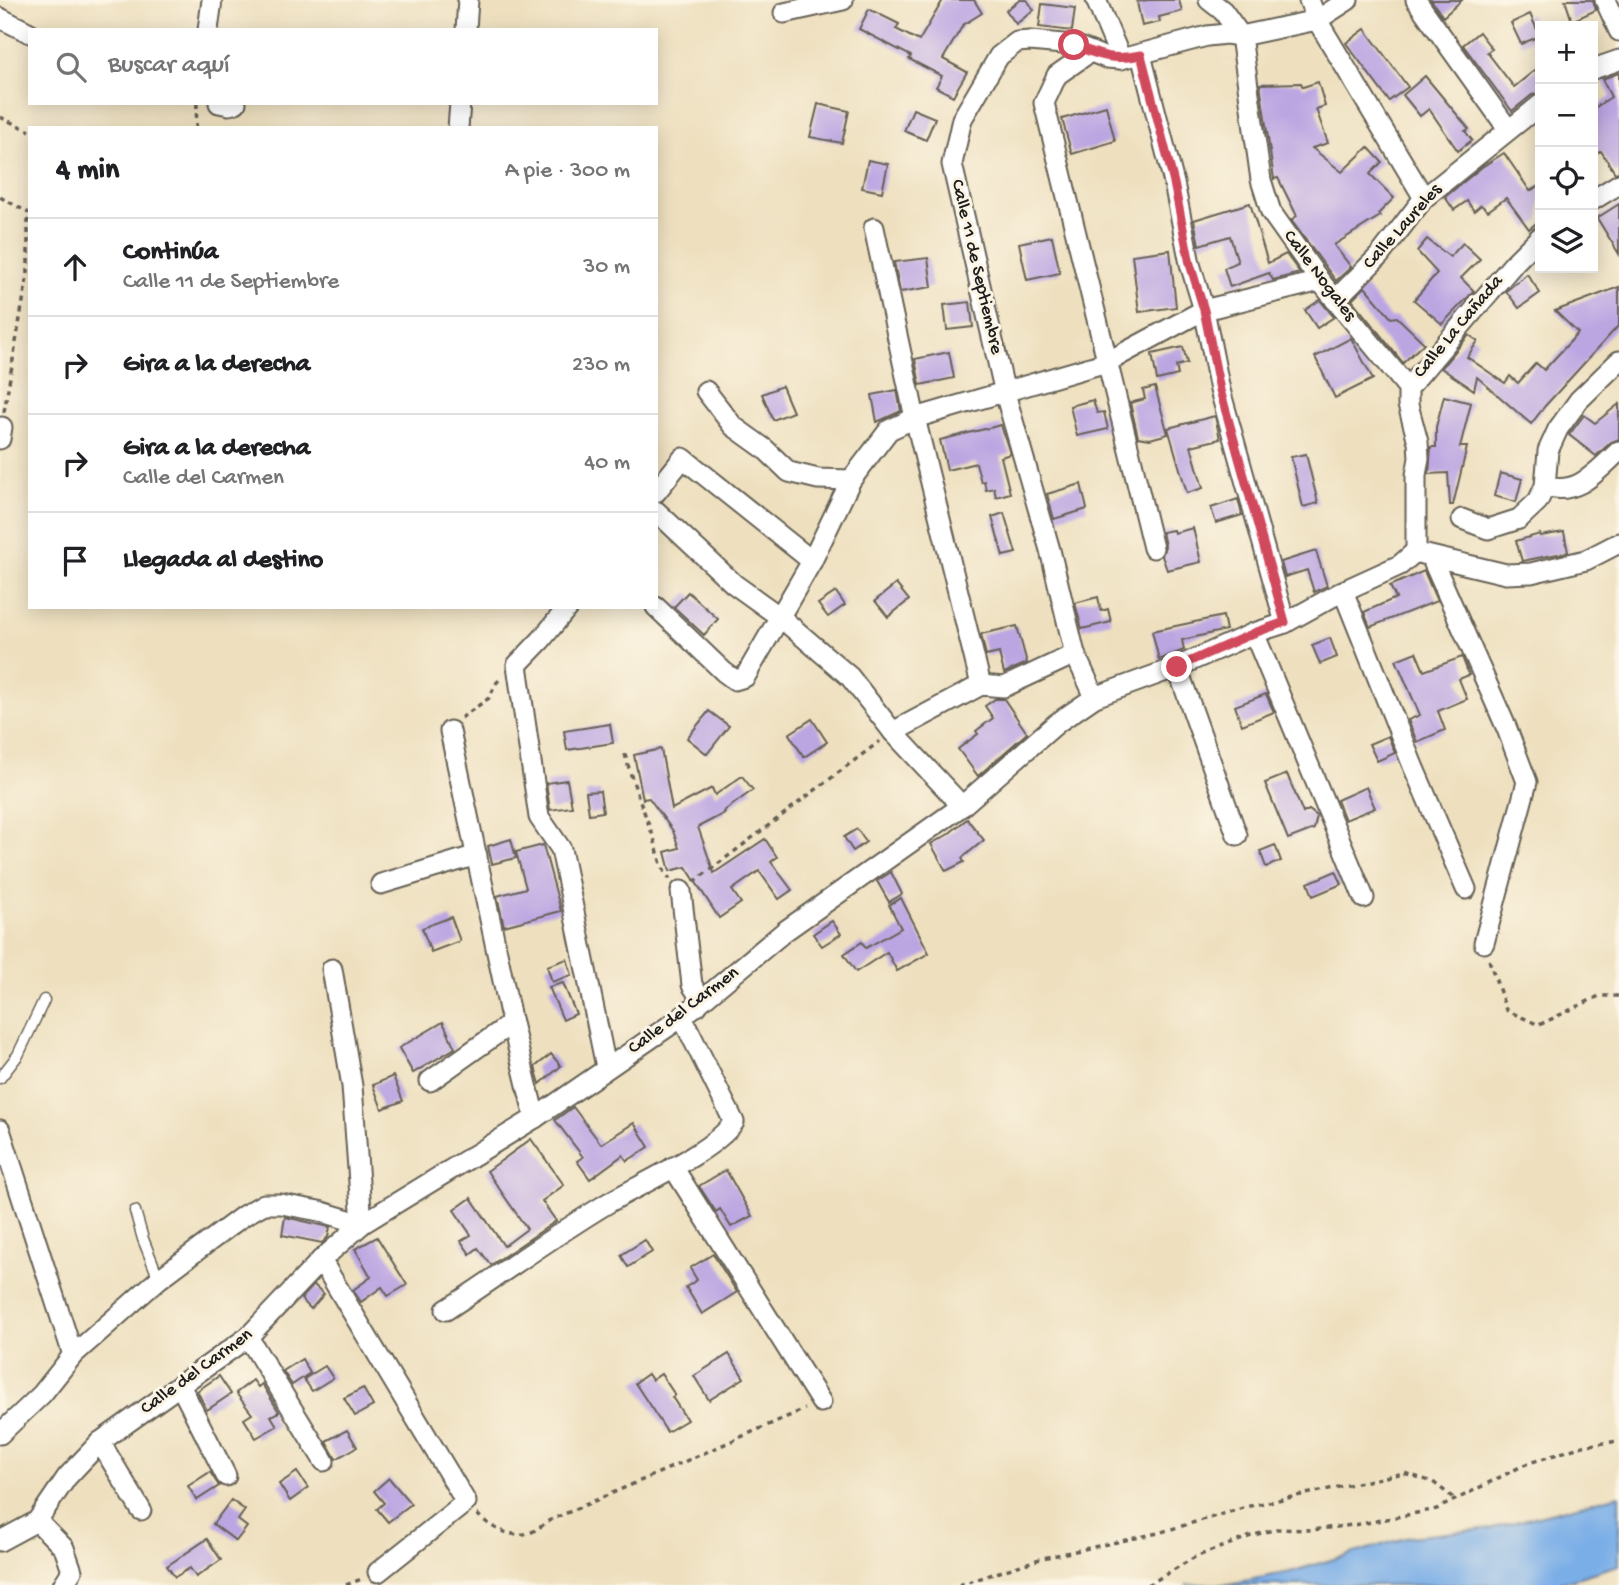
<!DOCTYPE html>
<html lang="es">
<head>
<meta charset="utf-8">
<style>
	body { margin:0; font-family:"Gochi Hand",sans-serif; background:#f2f2f2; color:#202124 }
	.controls { position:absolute; right:21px; top:21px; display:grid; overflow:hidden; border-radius:0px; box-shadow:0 4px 18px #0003 }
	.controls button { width:63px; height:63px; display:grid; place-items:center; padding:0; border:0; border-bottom:2px solid #e0e0e0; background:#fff; color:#202124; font:35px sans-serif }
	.stop { position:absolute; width:21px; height:21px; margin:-16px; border:5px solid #d1495b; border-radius:50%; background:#fff }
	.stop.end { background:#d1495b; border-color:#fff; box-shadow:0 2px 7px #0008 }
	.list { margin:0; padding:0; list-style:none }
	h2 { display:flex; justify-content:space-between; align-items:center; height:91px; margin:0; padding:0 28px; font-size:30px }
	h2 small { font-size:23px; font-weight:400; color:#757577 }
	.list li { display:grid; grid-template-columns:46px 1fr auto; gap:21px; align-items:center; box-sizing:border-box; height:98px; padding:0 28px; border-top:2px solid #e0e0e0 }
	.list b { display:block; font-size:26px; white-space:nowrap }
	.list p { margin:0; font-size:23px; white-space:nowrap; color:#757577 }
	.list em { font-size:23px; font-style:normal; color:#757577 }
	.icon { flex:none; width:38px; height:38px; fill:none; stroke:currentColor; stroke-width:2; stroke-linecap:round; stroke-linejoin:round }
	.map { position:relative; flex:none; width:1619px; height:1585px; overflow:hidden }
	.search { position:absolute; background:#fff; box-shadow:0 4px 18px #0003; left:28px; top:28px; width:630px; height:77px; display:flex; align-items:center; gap:18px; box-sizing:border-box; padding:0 24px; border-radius:0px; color:#757577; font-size:26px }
	.panel { position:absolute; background:#fff; box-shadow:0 4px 18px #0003; left:28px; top:126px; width:630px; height:483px; border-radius:0px }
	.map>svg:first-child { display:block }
	.water { fill:#7aaee7; stroke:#4b6582; stroke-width:2 }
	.building { fill:#bca6e2 }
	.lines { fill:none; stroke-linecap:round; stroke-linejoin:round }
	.lane-casing { stroke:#666155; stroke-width:13 }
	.street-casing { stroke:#666155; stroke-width:23 }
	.path { stroke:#666155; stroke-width:3.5; stroke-dasharray:5 5; stroke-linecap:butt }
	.lane { stroke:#fff; stroke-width:10 }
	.street { stroke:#fff; stroke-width:19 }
	.route { stroke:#d1495b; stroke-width:9 }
	.labels { text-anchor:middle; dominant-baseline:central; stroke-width:6; stroke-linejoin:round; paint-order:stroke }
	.street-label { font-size:19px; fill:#1c1c1c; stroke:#fcf5e5 }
</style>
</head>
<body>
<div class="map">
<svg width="1619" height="1585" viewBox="0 0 1619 1585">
	<rect width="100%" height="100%" fill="#fcf5e5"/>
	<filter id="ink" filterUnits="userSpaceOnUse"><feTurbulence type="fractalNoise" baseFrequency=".0143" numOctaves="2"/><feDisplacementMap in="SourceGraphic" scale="14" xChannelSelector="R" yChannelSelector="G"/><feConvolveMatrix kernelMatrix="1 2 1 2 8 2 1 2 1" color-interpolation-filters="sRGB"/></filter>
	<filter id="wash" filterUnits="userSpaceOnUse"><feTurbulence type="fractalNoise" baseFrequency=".00686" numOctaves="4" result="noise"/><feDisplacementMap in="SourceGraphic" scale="28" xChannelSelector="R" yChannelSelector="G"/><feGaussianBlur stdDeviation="1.57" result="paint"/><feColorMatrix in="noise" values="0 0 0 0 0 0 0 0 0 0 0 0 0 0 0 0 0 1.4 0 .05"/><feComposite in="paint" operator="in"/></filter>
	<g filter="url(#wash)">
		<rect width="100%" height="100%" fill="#eee0bf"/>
		<polygon class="water" points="1619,1495 1619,1565 1553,1585 1186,1585 1228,1584 1290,1572 1409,1537 1492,1528"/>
		<g id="blocks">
			<g class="building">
				<polygon points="943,0 974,0 982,13 963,25 943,59 967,72 953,96 936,87 942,76 909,59 911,56 859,29 869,9 899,24 896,29 919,41"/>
				<polygon points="1020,0 1027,0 1034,10 1016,24 1006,10"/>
				<polygon points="1147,0 1179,0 1182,11 1159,17 1160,22 1142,26 1137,2"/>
				<polygon points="1431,0 1462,0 1443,17"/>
				<polygon points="1565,0 1593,0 1596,10 1572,21"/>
				<polygon points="1042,4 1075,8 1072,31 1039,27"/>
				<polygon points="1530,14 1540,36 1521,44 1511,23"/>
				<polygon points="1365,29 1408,87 1389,101 1346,43"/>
				<polygon points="1479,32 1492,49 1487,52 1514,87 1540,66 1540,93 1532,95 1512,111 1463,45"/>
				<polygon points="1619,73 1619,172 1615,173 1601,151 1593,156 1593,109 1611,97 1602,79"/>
				<polygon points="1425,76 1469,129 1465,131 1472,140 1458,151 1429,109 1420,116 1403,95"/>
				<polygon points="1318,82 1325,106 1316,109 1328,143 1312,148 1342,172 1368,147 1382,162 1370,174 1394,198 1378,214 1380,216 1334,245 1351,267 1336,281 1291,220 1297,216 1278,178 1274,179 1260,84 1301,83 1303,87"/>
				<polygon points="818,104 849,111 842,143 810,137"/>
				<polygon points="1106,106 1115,141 1072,154 1062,119"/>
				<polygon points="913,109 935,118 926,140 904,131"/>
				<polygon points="1504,153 1530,191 1540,185 1540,220 1529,229 1506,198 1488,211 1481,205 1474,211 1467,201 1454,210 1445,197 1482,167"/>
				<polygon points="868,160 888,164 882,192 862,188"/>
				<polygon points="1250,203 1268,263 1286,254 1300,273 1273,280 1269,273 1230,287 1224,268 1238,262 1230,236 1199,245 1194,220"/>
				<polygon points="1619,204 1619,254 1597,218"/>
				<polygon points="1052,236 1060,273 1027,280 1019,243"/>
				<polygon points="1427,239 1450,257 1463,243 1480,259 1461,278 1474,291 1442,324 1414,300 1437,273 1417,251"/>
				<polygon points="1170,250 1176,307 1139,312 1132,255"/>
				<polygon points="928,258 932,287 900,292 894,262"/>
				<polygon points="1527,274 1540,293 1519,308 1506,291"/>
				<polygon points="1365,287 1391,318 1397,317 1424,343 1403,363 1352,300"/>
				<polygon points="1619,287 1619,325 1545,406 1531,424 1477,377 1474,390 1441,368 1469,335 1478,341 1467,357 1505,383 1510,376 1518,383 1536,363 1544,370 1578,333 1555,311"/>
				<polygon points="1320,300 1334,317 1317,328 1305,310"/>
				<polygon points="970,302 973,327 947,330 944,305"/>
				<polygon points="1351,338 1373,379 1335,398 1315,357"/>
				<polygon points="1183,347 1187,363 1176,366 1178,375 1157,380 1152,354"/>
				<polygon points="949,352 954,378 920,385 915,359"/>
				<polygon points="782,386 793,412 773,420 762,394"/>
				<polygon points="1155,387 1168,434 1150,439 1138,437 1130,403 1145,399 1143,390"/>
				<polygon points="897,390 901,411 877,422 872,395"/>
				<polygon points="1444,396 1471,403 1460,447 1467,447 1453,505 1450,505 1448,473 1429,474 1431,447 1436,447 1436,427"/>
				<polygon points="1093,400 1097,413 1104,412 1108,429 1077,436 1070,406"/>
				<polygon points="1619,404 1619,439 1611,442 1596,456 1569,435 1584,415 1595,423"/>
				<polygon points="1215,416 1220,439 1191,446 1203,488 1187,493 1168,428"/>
				<polygon points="1001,425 1010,454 1001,457 1010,493 996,497 994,488 986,490 984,481 981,482 976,463 947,470 940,440"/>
				<polygon points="1306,454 1318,503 1303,507 1291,457"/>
				<polygon points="1500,473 1522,479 1516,502 1494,496"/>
				<polygon points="1081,484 1087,509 1054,519 1047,494"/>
				<polygon points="1238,499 1242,515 1216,523 1211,508"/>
				<polygon points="1004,513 1016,553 1003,556 992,517"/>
				<polygon points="1193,528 1201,562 1167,570 1162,556 1165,546 1162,532 1173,530 1174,533"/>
				<polygon points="1564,532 1568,552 1522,561 1516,541 1540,534 1540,536"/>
				<polygon points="1316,551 1327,586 1314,592 1307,570 1285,577 1281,562"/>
				<polygon points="1424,571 1437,601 1370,627 1364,612 1396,598 1390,586"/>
				<polygon points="896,584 909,600 888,617 875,601"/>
				<polygon points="688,592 718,619 704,635 674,607"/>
				<polygon points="836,592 845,605 828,617 818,604"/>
				<polygon points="1098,597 1101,611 1108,609 1111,622 1082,629 1075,603"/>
				<polygon points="1223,616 1226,630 1182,640 1184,650 1159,660 1152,631"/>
				<polygon points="1017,626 1027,663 1004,673 999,653 986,656 981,634"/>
				<polygon points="1330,638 1337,657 1320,664 1312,645"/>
				<polygon points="1416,652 1424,671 1462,657 1469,675 1459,679 1467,699 1438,711 1445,730 1417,742 1408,720 1420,715 1396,660"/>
				<polygon points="1266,694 1274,712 1242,725 1235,706"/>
				<polygon points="995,699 1004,699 1027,733 978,776 958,749 978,734 976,731 993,718 985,706"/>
				<polygon points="709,711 729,726 707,754 687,738"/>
				<polygon points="812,719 827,742 804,757 789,734"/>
				<polygon points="610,724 613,743 567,750 564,731"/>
				<polygon points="1388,736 1395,753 1377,761 1369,744"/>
				<polygon points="661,749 672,809 712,788 715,795 742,776 753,790 724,811 725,813 698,827 714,873 765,839 777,857 771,862 792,890 779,899 759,871 732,890 741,903 719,918 686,867 670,871 665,852 679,848 673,831 649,798 643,799 634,755"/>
				<polygon points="1287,774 1303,813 1309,810 1317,816 1314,829 1288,839 1265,783"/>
				<polygon points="567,780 572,807 550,810 546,783"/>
				<polygon points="1366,787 1375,808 1345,820 1337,800"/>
				<polygon points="600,791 603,812 589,814 586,792"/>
				<polygon points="967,819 984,840 962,858 964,862 946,871 931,844 947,835"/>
				<polygon points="857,829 866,842 853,851 844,837"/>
				<polygon points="511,839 516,858 492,864 488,846"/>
				<polygon points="543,845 561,911 504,926 497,896 526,888 516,852"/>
				<polygon points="1275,845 1281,861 1266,867 1260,851"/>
				<polygon points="1336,871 1342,884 1313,896 1308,883"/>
				<polygon points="891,872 902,894 889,902 877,881"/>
				<polygon points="901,898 929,953 897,971 887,952 856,972 844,954 862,942 866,948 901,928 889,905"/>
				<polygon points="451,917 460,941 431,952 422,928"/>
				<polygon points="832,921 841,934 822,946 813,934"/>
				<polygon points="567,959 572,975 552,982 547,966"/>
				<polygon points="563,983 576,1014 563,1020 549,987"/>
				<polygon points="443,1022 455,1048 413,1073 399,1048"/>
				<polygon points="551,1054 561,1066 540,1084 535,1067"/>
				<polygon points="393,1076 403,1101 382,1109 373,1085"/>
				<polygon points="573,1107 601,1144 634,1123 649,1147 627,1161 623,1155 590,1179 577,1161 583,1157 555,1120"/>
				<polygon points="531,1139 564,1185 542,1201 556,1221 491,1265 478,1248 470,1254 461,1241 471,1235 454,1210 471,1198 504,1246 527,1229 487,1171"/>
				<polygon points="726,1170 752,1216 731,1227 720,1209 716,1212 699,1186"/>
				<polygon points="285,1217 330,1227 328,1237 322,1243 282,1235"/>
				<polygon points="377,1237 407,1285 388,1296 382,1287 361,1302 353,1290 371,1277 355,1249"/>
				<polygon points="645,1240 652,1252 628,1267 621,1255"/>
				<polygon points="713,1254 737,1292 702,1314 686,1287 697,1280 690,1268"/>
				<polygon points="314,1285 324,1294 311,1309 301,1299"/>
				<polygon points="729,1354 744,1378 709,1400 694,1376"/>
				<polygon points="302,1359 310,1373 292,1385 283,1371"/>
				<polygon points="325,1366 333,1378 312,1391 304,1379"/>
				<polygon points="648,1374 652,1380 661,1374 675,1395 672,1397 687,1420 667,1432 635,1383"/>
				<polygon points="219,1376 231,1394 207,1410 197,1391"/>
				<polygon points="253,1380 258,1387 262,1384 279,1412 271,1416 277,1426 256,1438 244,1419 252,1414 236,1393"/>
				<polygon points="363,1388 373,1406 355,1416 344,1398"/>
				<polygon points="347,1430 357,1447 336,1459 326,1441"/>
				<polygon points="210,1472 219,1486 197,1500 188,1486"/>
				<polygon points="297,1472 308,1488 290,1501 279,1484"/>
				<polygon points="389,1478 411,1504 388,1522 377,1509 384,1503 374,1491"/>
				<polygon points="231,1500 245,1510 238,1520 247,1527 236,1541 213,1524"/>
				<polygon points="207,1539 221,1560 196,1577 190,1568 175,1577 167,1566"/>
			</g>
		</g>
	</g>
	<g filter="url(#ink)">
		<use href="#blocks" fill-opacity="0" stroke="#666155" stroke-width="2"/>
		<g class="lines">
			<defs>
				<g id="lane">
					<polyline points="0,1078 18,1055 44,1000"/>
					<polyline points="135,1211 143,1239 159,1279"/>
				</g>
				<g id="street">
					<polyline points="1096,0 1121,59"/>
					<polyline points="1209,0 1223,11 1241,36 1261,180 1271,212 1320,281 1408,388 1408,405 1418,442 1419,458 1416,475 1416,551"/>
					<polyline points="1309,0 1317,20 1424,198"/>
					<polyline points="1416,0 1508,129"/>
					<polyline points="1605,0 1619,31"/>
					<polyline points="784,13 843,0"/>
					<polyline points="0,18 30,33"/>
					<polyline points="208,30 212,0"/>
					<polyline points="466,30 468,0"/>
					<polyline points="1090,52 1057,75 1044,103 1153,548"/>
					<polyline points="1141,55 1174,183 1190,264 1204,310 1220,390 1285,623"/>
					<polyline points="1593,69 1619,60"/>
					<polyline points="219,103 229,105 236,103"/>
					<polyline points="458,128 460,103"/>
					<polyline points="1593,200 1619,184"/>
					<polyline points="874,228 915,418 981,685"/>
					<polyline points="1335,300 1380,255 1424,198 1540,105"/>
					<polyline points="1408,388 1515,262 1540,237"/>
					<polyline points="706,391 733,426 765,449 789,472 818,479 851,480"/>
					<polyline points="0,439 2,427"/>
					<path d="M1545,486C1577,497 1597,471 1619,451"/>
					<polyline points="656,492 683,458 812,561"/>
					<polyline points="656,511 734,584 780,617 850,677 893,732 962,806"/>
					<polyline points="1462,519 1488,529 1519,519 1538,501 1545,486 1548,451 1558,429 1579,400 1619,361"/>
					<polyline points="1422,554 1506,574 1531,573 1586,560 1619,543"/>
					<polyline points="1431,557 1507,729 1527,782 1484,943"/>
					<polyline points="1343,591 1413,766 1466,889"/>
					<polyline points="568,607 541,640 517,665 539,817 561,849 606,1067"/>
					<polyline points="656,607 724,672 735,680 745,677 812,561 851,480 889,430 915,418 1107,362 1204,310 1320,281"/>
					<polyline points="1254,633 1364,898"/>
					<polyline points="1177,667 1237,835"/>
					<polyline points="1095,697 1075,654 1050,550 1005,393 952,164 962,119 999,56 1017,42 1030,41 1074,45 1106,58 1121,59 1207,36 1226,34 1241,36 1317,20 1348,0"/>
					<polyline points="450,731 512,1023 535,1118"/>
					<polyline points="893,732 981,685 1004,687 1075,654"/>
					<polyline points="381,884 477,855"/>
					<polyline points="681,891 692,985 698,994 697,1006"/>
					<polyline points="430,1081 512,1023"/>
					<polyline points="0,1130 73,1355"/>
					<polyline points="673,1167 821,1402"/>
					<polyline points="321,1260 466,1502 378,1572"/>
					<path d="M446,1310C500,1275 553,1236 608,1203C642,1183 713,1152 734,1122L682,1017"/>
					<polyline points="248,1337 324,1461"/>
					<polyline points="180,1385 226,1476"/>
					<polyline points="0,1434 42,1394 73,1355 159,1279 243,1216 264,1204 281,1204 319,1211 362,1224 352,1086 332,969"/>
					<polyline points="100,1442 141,1510"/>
					<polyline points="37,1521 64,1548 72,1571 63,1585"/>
					<polyline points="0,1541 37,1521 67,1477 100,1442 248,1337 321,1260 362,1224 535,1118 682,1017 785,931 962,806 1057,723 1095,697 1177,667 1254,633 1285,623 1343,591 1400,565 1416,551"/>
				</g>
			</defs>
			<use href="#lane" class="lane-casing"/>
			<use href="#street" class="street-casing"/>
			<g class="path">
				<polyline points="0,117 30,131"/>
				<polyline points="196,128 197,103"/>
				<polyline points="0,197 29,213"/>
				<polyline points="4,412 28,272 28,213"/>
				<polyline points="461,718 489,698 497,682 502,678"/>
				<path d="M625,754C632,782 642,806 652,833C659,850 658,866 670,879"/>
				<polyline points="694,882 880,741"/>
				<polyline points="1489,960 1506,1010 1539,1025 1599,996 1619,996"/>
				<path d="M477,1514C497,1534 525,1544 546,1522L805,1409"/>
				<polyline points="346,1585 364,1578"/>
				<polyline points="959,1585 1043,1558 1158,1533 1250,1506 1404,1473 1433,1482 1456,1500"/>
				<polyline points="1148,1585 1195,1557 1251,1536 1276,1529 1312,1530 1361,1524 1437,1509 1526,1464 1583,1446 1619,1441"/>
			</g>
			<use href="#lane" class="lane"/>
			<use href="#street" class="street"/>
		</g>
	</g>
	<g class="lines" filter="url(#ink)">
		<path class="route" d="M1074,45C1100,56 1113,61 1141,55L1174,183L1190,264L1204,310L1220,390L1285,622L1254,633L1177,667"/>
	</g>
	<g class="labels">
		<g class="street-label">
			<text transform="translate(1403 227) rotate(-48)">Calle Laureles</text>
			<text transform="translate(976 267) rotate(77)">Calle 11 de Septiembre</text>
			<text transform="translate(1319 276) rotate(53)">Calle Nogales</text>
			<text transform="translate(1459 327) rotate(-50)">Calle La Cañada</text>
			<text transform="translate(684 1011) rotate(-37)">Calle del Carmen</text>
			<text transform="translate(197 1372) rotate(-36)">Calle del Carmen</text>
		</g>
	</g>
</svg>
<div class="controls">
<button>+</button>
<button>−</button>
<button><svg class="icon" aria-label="locate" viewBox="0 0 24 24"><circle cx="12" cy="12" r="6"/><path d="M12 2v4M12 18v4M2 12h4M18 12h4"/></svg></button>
<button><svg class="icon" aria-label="layers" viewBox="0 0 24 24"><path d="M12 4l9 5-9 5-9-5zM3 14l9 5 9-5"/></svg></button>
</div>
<div class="stop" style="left:1074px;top:45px"></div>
<div class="stop end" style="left:1177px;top:667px"></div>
<div class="search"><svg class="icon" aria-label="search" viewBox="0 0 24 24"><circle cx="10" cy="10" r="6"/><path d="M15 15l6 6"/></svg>Buscar aquí</div>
<section class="panel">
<h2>4 min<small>A pie · 300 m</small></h2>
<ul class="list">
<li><svg class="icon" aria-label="ahead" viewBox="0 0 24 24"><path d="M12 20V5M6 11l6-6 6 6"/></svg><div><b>Continúa</b><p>Calle 11 de Septiembre</p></div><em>30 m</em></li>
<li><svg class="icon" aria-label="right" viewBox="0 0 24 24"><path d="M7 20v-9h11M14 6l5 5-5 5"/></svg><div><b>Gira a la derecha</b></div><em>230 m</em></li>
<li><svg class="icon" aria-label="right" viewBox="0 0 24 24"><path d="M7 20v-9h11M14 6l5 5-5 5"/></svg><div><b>Gira a la derecha</b><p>Calle del Carmen</p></div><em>40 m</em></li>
<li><svg class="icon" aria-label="arrive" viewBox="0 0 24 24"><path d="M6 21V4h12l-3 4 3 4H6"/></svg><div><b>Llegada al destino</b></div></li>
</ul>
</section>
</div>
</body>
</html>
